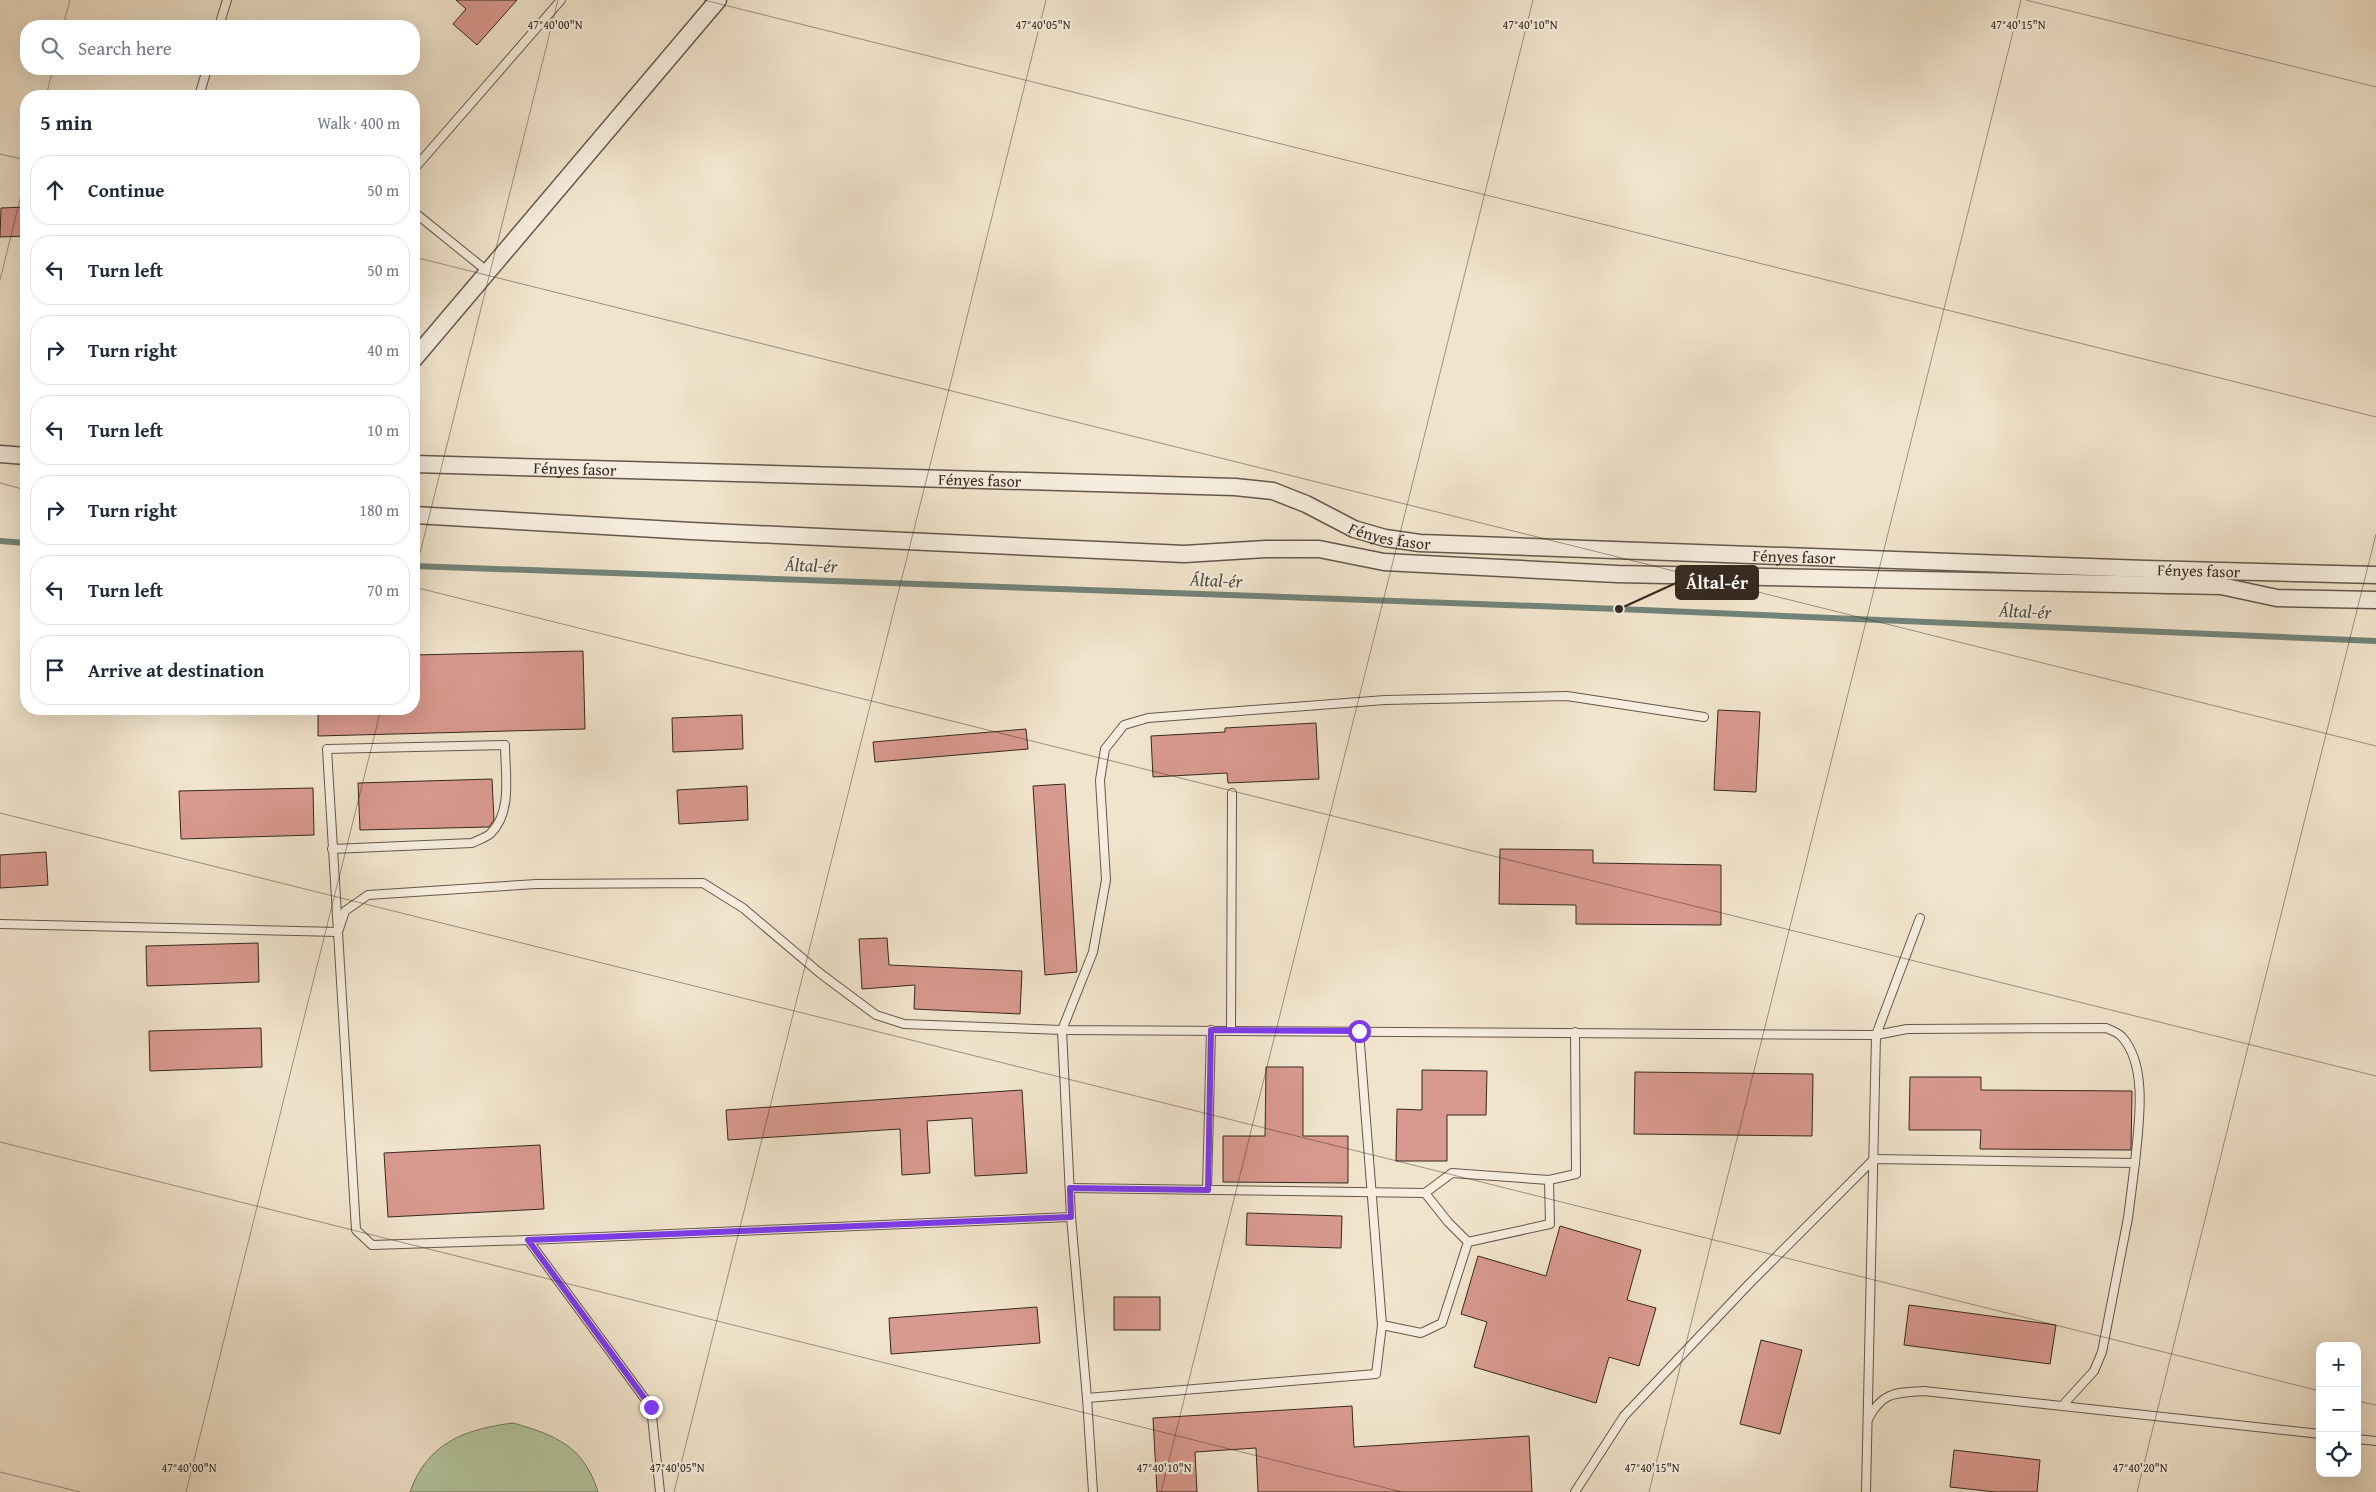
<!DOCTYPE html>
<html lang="en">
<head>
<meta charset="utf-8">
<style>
	body { margin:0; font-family:"Gentium Book Plus",serif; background:#f6f6f7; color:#1f2937 }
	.controls { position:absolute; right:15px; bottom:15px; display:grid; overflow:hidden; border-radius:10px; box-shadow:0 5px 20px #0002 }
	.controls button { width:45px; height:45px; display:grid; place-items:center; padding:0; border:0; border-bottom:1px solid #e0e1e3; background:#fff; color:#1f2937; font:25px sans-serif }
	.stop { position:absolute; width:15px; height:15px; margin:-11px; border:4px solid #7c3aed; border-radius:50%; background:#fff }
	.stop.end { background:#7c3aed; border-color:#fff; box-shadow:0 1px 5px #0008 }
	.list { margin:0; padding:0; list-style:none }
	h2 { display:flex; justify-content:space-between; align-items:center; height:65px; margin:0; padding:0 20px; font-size:21px }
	h2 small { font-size:16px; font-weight:400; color:#747a83 }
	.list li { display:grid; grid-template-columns:32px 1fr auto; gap:15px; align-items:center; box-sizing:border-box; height:70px; margin:0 10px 10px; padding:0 10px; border:1px solid #e0e1e3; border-radius:20px }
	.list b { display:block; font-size:19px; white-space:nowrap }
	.list em { font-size:16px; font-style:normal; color:#747a83 }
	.icon { flex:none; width:28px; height:28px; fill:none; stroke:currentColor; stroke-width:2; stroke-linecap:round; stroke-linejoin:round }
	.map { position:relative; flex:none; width:2376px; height:1492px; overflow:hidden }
	.search { position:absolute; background:#fff; box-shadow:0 5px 20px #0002; left:20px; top:20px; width:400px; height:55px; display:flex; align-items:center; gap:12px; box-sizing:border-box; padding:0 18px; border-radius:20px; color:#747a83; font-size:19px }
	.panel { position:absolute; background:#fff; box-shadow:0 5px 20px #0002; left:20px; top:90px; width:400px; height:625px; border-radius:20px }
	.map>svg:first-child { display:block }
	.green { fill:#b3c59d; stroke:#74765f }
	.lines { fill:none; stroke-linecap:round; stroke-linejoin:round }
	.stream { stroke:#72837a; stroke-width:6 }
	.building { fill:#d8998e; stroke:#352821 }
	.service-casing { stroke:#64574c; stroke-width:10 }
	.minor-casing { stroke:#64574c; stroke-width:19 }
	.service { stroke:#f6edde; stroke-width:8 }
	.minor { stroke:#f6edde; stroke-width:16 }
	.route { stroke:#7c3aed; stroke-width:6 }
	.ticks { fill:none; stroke:#352821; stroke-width:1; stroke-opacity:0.45 }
	.labels { text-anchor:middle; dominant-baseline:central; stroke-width:4.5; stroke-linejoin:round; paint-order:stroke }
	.street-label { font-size:16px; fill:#352821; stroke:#f6edde }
	.water-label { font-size:18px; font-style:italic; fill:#4e4e46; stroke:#f6edde }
	.ticks-label { font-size:12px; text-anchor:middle; fill:#352821; stroke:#f6edde; stroke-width:4.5; stroke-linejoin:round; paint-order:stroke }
	.leader { fill:none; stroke:#352821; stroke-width:2 }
	.callout-dot { fill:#352821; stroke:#f6edde; stroke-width:2 }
	.callout { fill:#352821; stroke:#352821; stroke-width:2 }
	.callout-label { font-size:18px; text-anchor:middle; font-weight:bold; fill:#fff }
</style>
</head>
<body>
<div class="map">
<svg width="2376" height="1492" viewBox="0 0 2376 1492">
	<rect width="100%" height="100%" fill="#f1e4cc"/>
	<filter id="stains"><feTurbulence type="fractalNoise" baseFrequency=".004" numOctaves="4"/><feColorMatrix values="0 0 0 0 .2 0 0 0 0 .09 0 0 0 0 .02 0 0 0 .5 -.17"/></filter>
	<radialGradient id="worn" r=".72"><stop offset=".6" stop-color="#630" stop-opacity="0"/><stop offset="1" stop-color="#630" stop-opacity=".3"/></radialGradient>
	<path class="green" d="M513,1423C555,1435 584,1446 598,1492H410C427,1443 465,1429 513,1423Z"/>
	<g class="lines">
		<g class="stream">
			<polyline points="0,541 26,543"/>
			<polyline points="414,566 1619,609 2376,641"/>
		</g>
	</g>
	<g class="building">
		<polygon points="456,0 517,0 477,45 453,24 466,9"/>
		<polygon points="26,207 26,236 0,237 1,208"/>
		<polygon points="583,651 585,729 318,736 318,709 414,709 414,655"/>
		<polygon points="1718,710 1760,712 1756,792 1714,790"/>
		<polygon points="742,715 743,749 673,752 672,718"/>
		<polygon points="1316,723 1319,779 1228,783 1227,773 1153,777 1151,736 1225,732 1225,728"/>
		<polygon points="1026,729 1028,749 875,762 873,742"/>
		<polygon points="492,779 494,820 489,827 360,830 358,783"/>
		<polygon points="1065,784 1077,972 1045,975 1033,786"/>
		<polygon points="747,786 748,820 679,824 677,790"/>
		<polygon points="313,788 314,835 181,839 179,791"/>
		<polygon points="1500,849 1593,850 1593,863 1721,865 1721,925 1576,924 1576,905 1499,904"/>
		<polygon points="46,852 48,885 0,888 0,855"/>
		<polygon points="887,938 889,965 1022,971 1020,1014 914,1009 915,985 862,989 859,939"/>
		<polygon points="258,943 259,982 147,986 146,946"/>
		<polygon points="261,1028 262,1067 150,1071 149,1031"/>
		<polygon points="1266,1067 1303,1067 1303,1136 1348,1136 1348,1183 1223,1182 1223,1136 1265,1136"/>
		<polygon points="1422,1070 1487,1071 1486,1115 1447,1115 1447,1161 1396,1161 1397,1109 1422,1110"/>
		<polygon points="1635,1072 1813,1074 1812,1136 1634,1134"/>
		<polygon points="1910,1077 1981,1077 1981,1090 2132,1091 2131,1150 1980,1149 1981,1130 1909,1130"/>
		<polygon points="1022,1090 1027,1173 975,1176 972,1118 927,1121 930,1173 902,1175 900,1129 728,1140 726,1110"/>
		<polygon points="540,1145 544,1209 388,1217 384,1153"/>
		<polygon points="1247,1213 1342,1216 1341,1248 1246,1245"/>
		<polygon points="1560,1226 1641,1250 1627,1300 1656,1308 1639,1366 1609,1357 1596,1403 1474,1367 1487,1322 1461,1314 1478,1256 1546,1276"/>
		<rect x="1114" y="1297" width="46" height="33"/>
		<polygon points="1909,1305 2056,1325 2050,1364 1904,1345"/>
		<polygon points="1037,1307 1040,1343 891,1354 889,1318"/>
		<polygon points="1761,1340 1802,1350 1780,1434 1740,1424"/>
		<polygon points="1352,1406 1354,1447 1529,1436 1532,1492 1258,1492 1256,1448 1195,1452 1197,1492 1157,1492 1153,1418"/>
		<polygon points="1954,1450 2040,1460 2037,1492 1996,1492 1950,1487"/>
	</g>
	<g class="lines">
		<defs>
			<g id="service">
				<polyline points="219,26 227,0"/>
				<polyline points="199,96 207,69"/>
				<polyline points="414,169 561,0"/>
				<polyline points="414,212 487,271"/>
				<path d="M0,924L338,932L327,749L505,745C505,773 513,813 490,834C485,838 478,840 472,843L332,849"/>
				<polyline points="1231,1030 1232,793"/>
				<polyline points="1359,1031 1382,1325"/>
				<polyline points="1549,1180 1576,1174 1575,1032"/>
				<polyline points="1070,1188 1425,1193"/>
				<polyline points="1207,1190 1211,1030"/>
				<path d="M528,1240L372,1245L356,1230L338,932L345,911L368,895L536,884L703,883L743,908L821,974L876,1015L904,1024L1062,1030L1876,1035L1907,1029L2106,1028C2111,1030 2119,1033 2122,1037C2149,1067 2138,1128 2135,1163"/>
				<polyline points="1087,1398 1376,1374 1382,1325 1421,1333 1442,1323 1468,1242 1550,1224 1549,1180 1452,1173 1425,1193 1448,1222 1468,1242"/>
				<path d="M1868,1419C1883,1391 1896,1393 1924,1391L2320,1434"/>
				<polyline points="2357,1439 2376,1441"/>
				<polyline points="660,1492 651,1407 528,1240 1071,1217"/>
				<polyline points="1093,1492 1087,1398 1071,1217 1062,1030 1093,952 1106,880 1100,780 1105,749 1124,725 1148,718 1385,700 1567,696 1704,717"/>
				<polyline points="1575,1492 1624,1416 1749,1284 1874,1159 2135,1163 2128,1218 2102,1352 2094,1371 2062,1406"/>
				<polyline points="1866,1492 1876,1035 1920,918"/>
			</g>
			<g id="minor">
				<polyline points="414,359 718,0"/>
				<polyline points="0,454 26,456"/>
				<path id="s1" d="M414,464L1235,487L1273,491L1306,504L1354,529L1385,538L1420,543L2146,569L2376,575"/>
				<polyline points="414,515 691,531 1184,554 1266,549 1319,549 1384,562 1617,574 2221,586 2277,598 2376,600"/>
			</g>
		</defs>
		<use href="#service" class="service-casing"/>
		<use href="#minor" class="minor-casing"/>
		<use href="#service" class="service"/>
		<use href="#minor" class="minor"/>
	</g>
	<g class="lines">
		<polyline class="route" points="651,1407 528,1240 1071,1217 1070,1188 1208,1190 1211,1030 1359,1031"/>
	</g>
	<path class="ticks" d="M704,0L2376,417M2026,0L2376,87M63,26L70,0M46,96L53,69M0,154L26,160M414,257L2376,746M0,280L26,175M0,483L26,490M414,577L558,0M414,587L2376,1076M0,813L2320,1391M0,1142L1402,1492M2357,1401L2376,1405M0,1472L80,1492M186,1492L381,709M674,1492L1046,0M1161,1492L1533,0M1649,1492L2021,0M2137,1492L2376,534"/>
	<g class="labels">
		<g class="street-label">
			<text stroke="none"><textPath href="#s1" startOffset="161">Fényes fasor</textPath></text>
			<text stroke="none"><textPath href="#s1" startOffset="566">Fényes fasor</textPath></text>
			<text stroke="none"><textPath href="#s1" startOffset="986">Fényes fasor</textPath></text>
			<text stroke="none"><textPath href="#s1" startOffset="1391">Fényes fasor</textPath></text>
			<text stroke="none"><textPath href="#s1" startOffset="1796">Fényes fasor</textPath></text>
		</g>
		<g class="water-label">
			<text transform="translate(811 565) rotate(2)">Által-ér</text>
			<text transform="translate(1216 580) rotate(2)">Által-ér</text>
			<text transform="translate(2025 611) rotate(2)">Által-ér</text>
		</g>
	</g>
	<g class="ticks-label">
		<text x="555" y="29">47°40'00"N</text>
		<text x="1043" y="29">47°40'05"N</text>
		<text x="1530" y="29">47°40'10"N</text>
		<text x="2018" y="29">47°40'15"N</text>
		<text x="189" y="1472">47°40'00"N</text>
		<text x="677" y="1472">47°40'05"N</text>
		<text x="1164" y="1472">47°40'10"N</text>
		<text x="1652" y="1472">47°40'15"N</text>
		<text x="2140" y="1472">47°40'20"N</text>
	</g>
	<path class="leader" d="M1619 609L1676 583"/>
	<circle class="callout-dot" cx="1619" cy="609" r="5"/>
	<rect class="callout" x="1676" y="566" width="82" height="33" rx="5"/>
	<g class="callout-label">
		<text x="1717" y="589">Által-ér</text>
	</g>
	<rect width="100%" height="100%" filter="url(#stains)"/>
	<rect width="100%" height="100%" fill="url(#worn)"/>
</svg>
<div class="controls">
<button>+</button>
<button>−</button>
<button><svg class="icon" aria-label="locate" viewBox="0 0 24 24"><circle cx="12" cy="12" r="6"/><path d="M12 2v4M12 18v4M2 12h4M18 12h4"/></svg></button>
</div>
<div class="stop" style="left:1359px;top:1031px"></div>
<div class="stop end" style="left:651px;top:1407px"></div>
<div class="search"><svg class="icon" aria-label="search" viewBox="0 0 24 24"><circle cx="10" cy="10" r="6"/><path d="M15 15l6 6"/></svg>Search here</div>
<section class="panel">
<h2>5 min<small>Walk · 400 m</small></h2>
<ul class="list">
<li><svg class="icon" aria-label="ahead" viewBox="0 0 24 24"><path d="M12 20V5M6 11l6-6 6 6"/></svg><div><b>Continue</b></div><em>50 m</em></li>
<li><svg class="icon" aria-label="left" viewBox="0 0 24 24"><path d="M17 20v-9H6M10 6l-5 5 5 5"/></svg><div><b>Turn left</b></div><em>50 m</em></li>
<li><svg class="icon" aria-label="right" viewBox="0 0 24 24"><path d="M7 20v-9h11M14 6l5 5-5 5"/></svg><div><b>Turn right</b></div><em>40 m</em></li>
<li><svg class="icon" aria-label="left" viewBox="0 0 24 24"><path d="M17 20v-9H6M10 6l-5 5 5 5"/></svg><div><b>Turn left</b></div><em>10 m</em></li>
<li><svg class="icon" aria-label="right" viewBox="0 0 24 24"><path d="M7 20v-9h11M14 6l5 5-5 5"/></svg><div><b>Turn right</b></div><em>180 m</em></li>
<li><svg class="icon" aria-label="left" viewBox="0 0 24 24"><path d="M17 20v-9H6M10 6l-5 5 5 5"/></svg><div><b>Turn left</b></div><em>70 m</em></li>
<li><svg class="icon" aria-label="arrive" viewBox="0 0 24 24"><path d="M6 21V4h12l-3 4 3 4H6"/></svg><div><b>Arrive at destination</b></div></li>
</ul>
</section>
</div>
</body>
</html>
